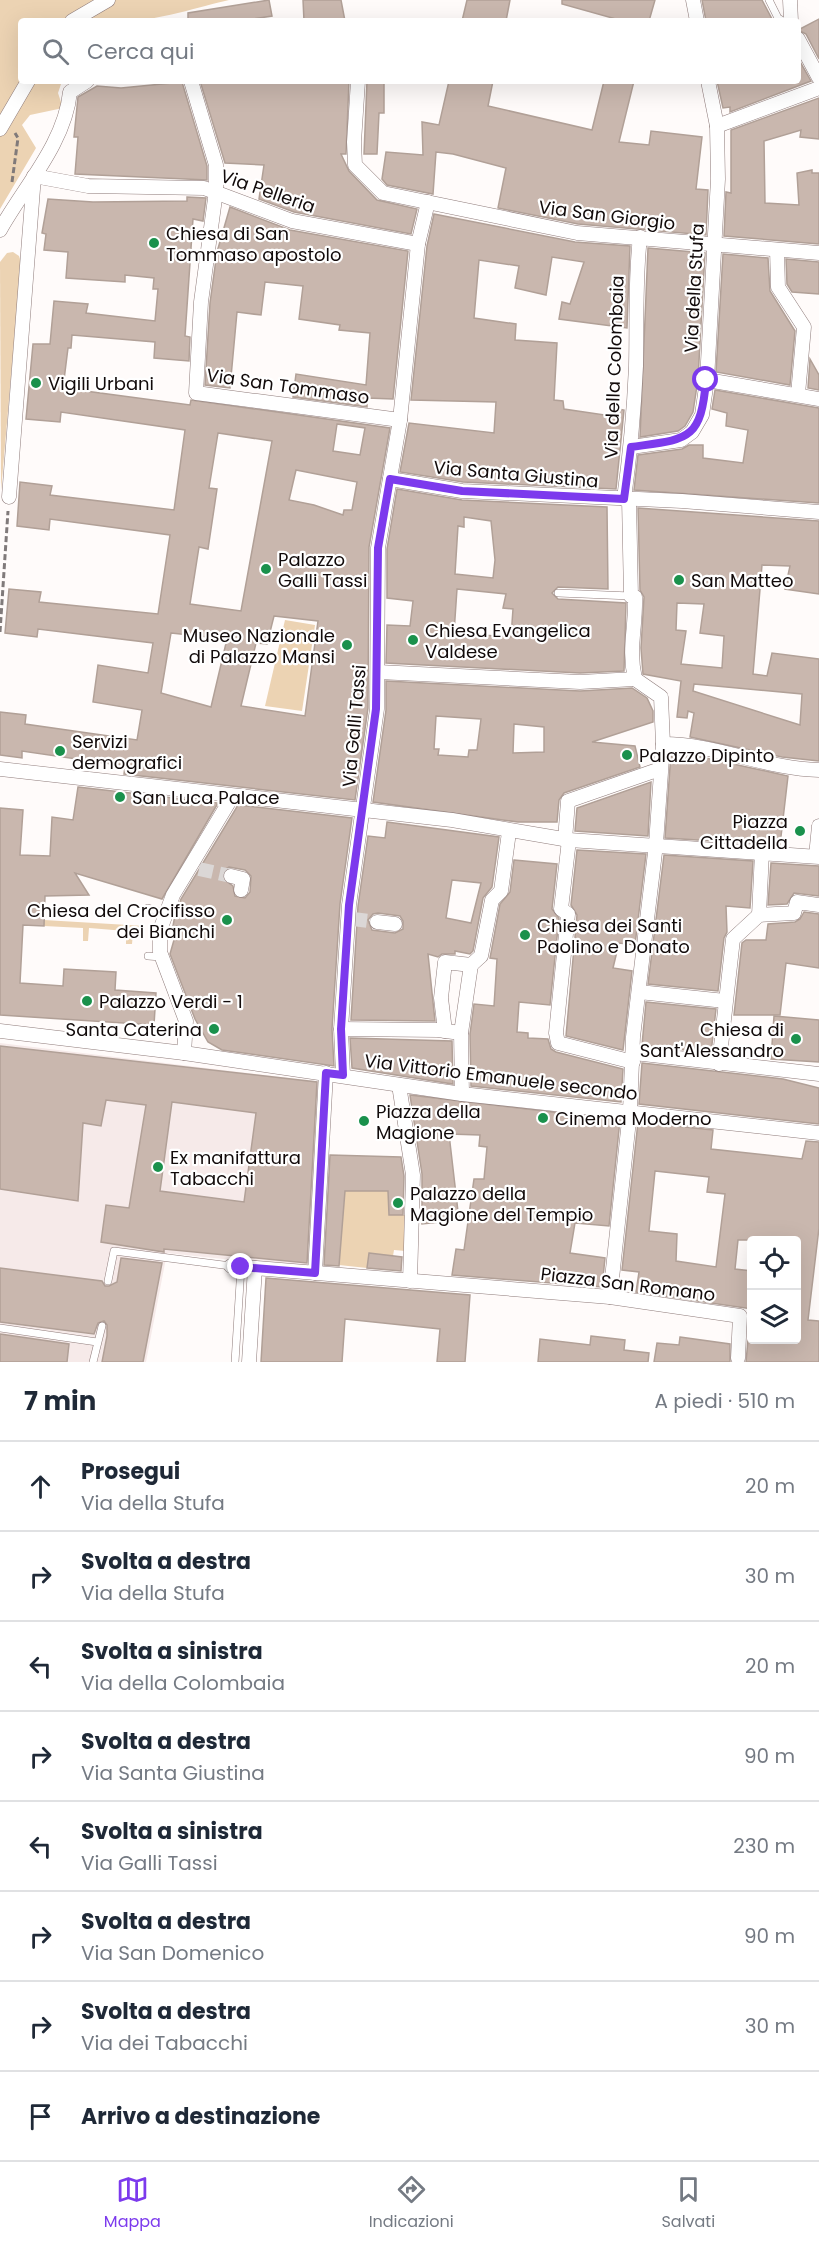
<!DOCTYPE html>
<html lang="it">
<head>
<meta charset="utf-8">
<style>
	body { margin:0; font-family:Poppins,sans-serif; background:#f6f6f7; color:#1f2937 }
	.controls { position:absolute; right:18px; bottom:18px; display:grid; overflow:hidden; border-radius:6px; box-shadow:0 6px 24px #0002 }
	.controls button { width:54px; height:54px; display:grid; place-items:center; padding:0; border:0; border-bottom:2px solid #e0e1e3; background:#fff; color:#1f2937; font:30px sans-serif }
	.stop { position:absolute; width:18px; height:18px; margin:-14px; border:4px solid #7c3aed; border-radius:50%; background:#fff }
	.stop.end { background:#7c3aed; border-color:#fff; box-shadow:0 2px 6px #0008 }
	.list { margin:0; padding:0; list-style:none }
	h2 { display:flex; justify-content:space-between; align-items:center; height:78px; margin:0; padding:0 24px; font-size:26px }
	h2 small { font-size:20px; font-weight:400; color:#747a83 }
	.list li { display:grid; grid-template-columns:39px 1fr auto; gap:18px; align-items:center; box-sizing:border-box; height:90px; padding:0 24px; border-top:2px solid #e0e1e3 }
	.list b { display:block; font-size:22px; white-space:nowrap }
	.list p { margin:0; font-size:20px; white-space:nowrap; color:#747a83 }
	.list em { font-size:20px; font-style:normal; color:#747a83 }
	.icon { flex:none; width:33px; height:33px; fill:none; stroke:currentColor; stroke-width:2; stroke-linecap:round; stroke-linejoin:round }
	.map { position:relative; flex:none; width:819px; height:1362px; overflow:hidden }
	.search { position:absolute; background:#fff; box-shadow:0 6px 24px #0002; left:18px; right:18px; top:18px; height:66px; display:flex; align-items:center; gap:15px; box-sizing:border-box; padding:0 21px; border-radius:6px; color:#747a83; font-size:22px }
	.sheet { height:798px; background:#fff }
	nav { display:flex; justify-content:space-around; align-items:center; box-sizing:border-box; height:84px; border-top:2px solid #e0e1e3; background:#fff; font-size:16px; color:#747a83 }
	nav a { display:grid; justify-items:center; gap:3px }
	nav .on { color:#7c3aed }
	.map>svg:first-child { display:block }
	.built { fill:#f6eae9 }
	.green { fill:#ecd3b3 }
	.building { fill:#c9b7ae; stroke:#b1a097; stroke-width:1.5; fill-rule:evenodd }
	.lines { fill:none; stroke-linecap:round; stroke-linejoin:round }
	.street-tunnel { stroke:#dbd7d6; stroke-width:14; stroke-dasharray:14 7; stroke-linecap:butt }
	.lane-casing { stroke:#8f7c7b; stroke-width:8 }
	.street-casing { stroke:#8f7c7b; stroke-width:15 }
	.path { stroke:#807a7a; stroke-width:3; stroke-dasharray:6 3; stroke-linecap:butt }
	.lane { stroke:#fff; stroke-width:7 }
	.street { stroke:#fff; stroke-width:14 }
	.route { stroke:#7c3aed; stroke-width:8 }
	.poi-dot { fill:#1a914c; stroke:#fff; stroke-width:2 }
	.labels { text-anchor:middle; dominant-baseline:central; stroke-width:4.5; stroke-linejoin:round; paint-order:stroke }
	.street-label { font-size:18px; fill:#110a0a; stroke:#fff }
	.poi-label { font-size:18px; fill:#110a0a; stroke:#fff; text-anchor:start }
</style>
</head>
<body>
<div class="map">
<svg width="819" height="1362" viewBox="0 0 819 1362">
	<rect width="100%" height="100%" fill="#fffbfa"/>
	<polygon class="built" points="0,1043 323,1082 308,1268 167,1253 146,1362 0,1362"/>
	<g class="green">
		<path d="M0,0H229C197,7 127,31 98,18L94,21H21V81H62L58,93L63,108L30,115L22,125L36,148L0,209Z"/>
		<polygon points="13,252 19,256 21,262 1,491 0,262 7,253"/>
		<polygon points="285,620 315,625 302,711 265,706"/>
		<polygon points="44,920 145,926 144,934 133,933 132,944 126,944 126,931 89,928 88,941 83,941 83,928 44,926"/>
		<polygon points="345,1191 388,1191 389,1215 408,1215 405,1251 394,1250 393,1256 369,1253 367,1268 339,1265"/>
	</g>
	<g class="building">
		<polygon points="269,0 272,16 239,21 188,21 188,13"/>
		<polygon points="303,0 341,0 345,21 304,21"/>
		<polygon points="467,0 510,0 506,21 462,21"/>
		<polygon points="562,0 655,0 649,21 623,21 562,4"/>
		<polygon points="702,0 762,0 773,21 706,21"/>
		<polygon points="819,19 819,59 806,34 798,30"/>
		<polygon points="798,58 811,81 730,112 730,107 723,108 717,81 798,81"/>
		<polygon points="200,81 286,81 286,83 349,81 346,154 341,154 349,171 377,200 417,209 411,234 294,212 259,199 264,165 225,163"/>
		<polygon points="367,81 384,81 384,113 379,113 377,154 364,154"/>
		<polygon points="449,81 493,81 488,106 592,130 604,81 634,81 619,142 649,145 651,131 702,137 696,189 708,190 706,235 578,224 498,208 506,168 453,154 436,152 433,194 387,185 382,179 386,152 423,155 422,122 439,125"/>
		<polygon points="182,82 207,166 207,180 75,174 78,137 74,137 78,97 97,86 121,88"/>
		<polygon points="819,98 819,139 800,137 801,130 764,141 765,203 799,205 797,173 812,170 812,173 819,173 819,244 724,236 726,192 731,193 731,130"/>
		<path d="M187,197L206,198L203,221L193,219L185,336L190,337L189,361L154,358L155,342L72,335L71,348H68L63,388L190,405L191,400L390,428L369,547L368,708L355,800L124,774L125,766L22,751V758L0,755V712L26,715L25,724L137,740L142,710L93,702L98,665L148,673L153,643L38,629L37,637L5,633L9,589L41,592L39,602L158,614L170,535L50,519L49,530L17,526L20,482L52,486L50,495L174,510L185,430L61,412L60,422L26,419L33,344H50L54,301L88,304L86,313L155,321L158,289H153L154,278L125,275V282L66,278L68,252L44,250L46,234L42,233L48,199L93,202L187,201ZM337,424L365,428L360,455L333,451ZM218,433L272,441L241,611L190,604L199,547L208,549L217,489L209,488ZM296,470L357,482L352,510H344L343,515L314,505L289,500ZM274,616L318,621L305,716L241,706L256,643L267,644ZM171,633L227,639L211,707L161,693Z"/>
		<polygon points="230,207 290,230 408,251 393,399 367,398 367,407 293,397 296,374 366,385 370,333 339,330 340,325 299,319 303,286 265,282 261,315 237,312 230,388 205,385 210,303 217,252"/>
		<polygon points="434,214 575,242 630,246 627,328 559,319 562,302 570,304 584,262 552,257 546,295 515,288 519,266 479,260 474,318 516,324 515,340 557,343 554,400 563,401 564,409 618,417 618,409 624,410 616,489 463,482 400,472 409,423 494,433 496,402 411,400 427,246"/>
		<polygon points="648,248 705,253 698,379 693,412 685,426 678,431 640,437"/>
		<polygon points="723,254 768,258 770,291 795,331 790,385 716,372"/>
		<polygon points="786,259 819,262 819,294 792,292 787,284"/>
		<polygon points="810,359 819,375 819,390 808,388"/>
		<polygon points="715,390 819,408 819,503 634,490 638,455 682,449 689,445 703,445 703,458 743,463 748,430 726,426 727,413 712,409"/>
		<path d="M397,489L462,500L607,507L608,589L558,587L552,593L558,599L626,603L624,671L580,673L386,663L387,625L410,626L413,601L387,598V549ZM464,517L491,521L495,560L493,578L455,574L458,526L464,527ZM457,589L506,594L503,608L513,609L511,637L454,633Z"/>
		<path d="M638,508L819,521V594L785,589L790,566L762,565L753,674L767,676L772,653L819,659V761L782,757L690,737L694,713L688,711L687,718L677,717L681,681L643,674L641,648L644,597L640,590ZM677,603L704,604L700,633L724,636L722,668L681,664L686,631L676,630ZM694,684L802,694L800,725L693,691Z"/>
		<path d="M386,681L580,691L632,688L647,698L653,711V722L592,742L635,746L640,767L564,793L559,800L557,822H518L373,802L386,710ZM436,716L481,719L477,750H469L468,757L438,755L439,749H434ZM514,724L544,727V752L513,753Z"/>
		<polygon points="671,753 673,758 674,754 701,757 788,776 780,845 665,838"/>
		<polygon points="651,782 648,836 575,831 577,808"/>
		<polygon points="78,787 218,803 162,899 75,873 89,895 45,896 44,926 23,925 20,983 63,986 64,969 116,972 115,990 156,993 154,1025 0,1015 0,808 23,810 20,855 50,856 52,817 73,820"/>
		<path d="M238,805L352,818L340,904L332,1029L334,1066L222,1050L208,1042L195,1019L170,954L178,926H173L175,915L181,899ZM229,867L245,870L251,876L250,892L245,898L235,896L233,886L223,879L224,870Z"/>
		<path d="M387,822L499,837L492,887L483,898L473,951L470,954L455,951V954H442L438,957L428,954L435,1021L351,1020L358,906L368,836L385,838ZM452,880L481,883L471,923L446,918ZM378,913L400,916L403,921V929L395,933L372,930L368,920L373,914Z"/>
		<polygon points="577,850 646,854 635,945 619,943 613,968 632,971 623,1050 566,1036 577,915 571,905"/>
		<polygon points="664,855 753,861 750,908 726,906 727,932 724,938 718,991 648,984"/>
		<polygon points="514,860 557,864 552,909 559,918 550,1005 519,1002 517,1032 528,1033 528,1038 548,1039 551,1049 556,1052 623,1069 621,1102 471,1086 470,1034 474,1004 494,1006 497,959 490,958 500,904 510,892"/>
		<polygon points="771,863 819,866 819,896 794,893 787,904 768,905"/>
		<polygon points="804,912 819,914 819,968 786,963 780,1015 734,1015 742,943 746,940 766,940 768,924 795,922 800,919"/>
		<polygon points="646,1002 716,1009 711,1053 642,1045"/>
		<polygon points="774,1016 819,1020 819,1062 771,1059"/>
		<polygon points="350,1038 452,1041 453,1084 352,1068"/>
		<path d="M0,1046L317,1082L307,1263L164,1249V1252L101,1242L106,1205L129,1208L146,1105L106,1100L101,1126L83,1123L78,1201L0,1189ZM172,1102L256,1113L244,1202L160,1191Z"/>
		<polygon points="642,1063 783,1079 819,1088 819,1124 639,1104"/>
		<polygon points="410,1095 620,1120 609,1226 575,1223 570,1253 605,1258 602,1287 452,1275 456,1249 464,1250 474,1179 484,1179 487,1147 479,1146 480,1135 449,1134 459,1220 422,1224 422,1174"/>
		<path d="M638,1122L713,1130L711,1149L802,1159L806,1141L819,1142V1228L808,1320L819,1321V1362H746L748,1340H796V1240H738L735,1269L752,1271V1309L636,1292L639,1272L622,1270ZM655,1171L709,1177L707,1192L725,1194L716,1267L676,1261L677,1234L649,1231Z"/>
		<polygon points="330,1155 401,1157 404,1176 403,1215 389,1215 388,1191 345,1191 339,1266 324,1265"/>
		<polygon points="369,1253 402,1257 401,1271 367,1268"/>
		<polygon points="121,1258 162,1263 143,1362 102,1362 107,1336 107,1325 104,1321 98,1323 94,1334 0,1322 0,1268 102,1281 105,1286 109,1286 117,1282"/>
		<polygon points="266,1278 470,1295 465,1362 437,1362 440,1329 345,1319 342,1362 261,1362"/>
		<polygon points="0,1334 69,1344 67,1362 0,1362"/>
		<polygon points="591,1336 625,1340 624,1350 649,1353 648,1362 538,1362 540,1339 590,1345"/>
		<polygon points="680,1337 730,1344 730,1362 654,1362 657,1343 679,1345"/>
	</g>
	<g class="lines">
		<g class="street-tunnel">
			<polyline points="199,869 231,876"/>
			<polyline points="353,919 377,922"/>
		</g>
		<defs>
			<g id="lane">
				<polyline points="769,0 778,18 783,21"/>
				<polyline points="558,593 631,596"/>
				<polyline points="148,908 165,913"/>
				<polyline points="148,956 161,957"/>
				<polyline points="108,1281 114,1251 231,1266"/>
				<polyline points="0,1328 97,1342"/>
				<polyline points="93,1362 102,1326"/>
				<polyline points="235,1362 241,1267"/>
			</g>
			<g id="street">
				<polyline points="693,0 697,21"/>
				<polyline points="790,0 791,21"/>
				<polyline points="72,21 108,0"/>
				<polyline points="798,39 819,78"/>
				<polyline points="191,81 216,165 216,191 201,302 196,393 400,420"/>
				<polyline points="358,81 354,142 355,165 383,193 577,233 819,253"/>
				<polyline points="717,126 819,88"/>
				<polyline points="0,129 28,81"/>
				<path d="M0,230C24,187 65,143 70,92L87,81"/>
				<polyline points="777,250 778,287 804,327 798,394"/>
				<polyline points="707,380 819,399"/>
				<polyline points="631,447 681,440 692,432 702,415 707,380 718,179 717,126 708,81"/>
				<polyline points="390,479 462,491 682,501 819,512"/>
				<polyline points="9,497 34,176 88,186 204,188 292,221 418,244"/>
				<path d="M624,499C630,455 634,411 636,366C637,323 635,280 640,237"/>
				<path d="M629,499L631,596L635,597C636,628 628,648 635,679"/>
				<polyline points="378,672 580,682 635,679"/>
				<path d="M663,744C717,744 766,769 819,770"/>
				<polyline points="0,769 452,820 569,840 819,857"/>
				<polyline points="565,840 568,801 660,769"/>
				<polyline points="569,840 561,909 568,914 556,1033 558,1043 633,1062"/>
				<polyline points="816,856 819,826"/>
				<polyline points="231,876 243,879 241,890"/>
				<polyline points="759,915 762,852"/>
				<polyline points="377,922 395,924"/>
				<polyline points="471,965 481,956 492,900 501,891 509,832"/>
				<polyline points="639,992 725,1001"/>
				<polyline points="341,1029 438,1030 461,1033 462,1094"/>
				<polyline points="0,1031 184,1053 462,1094 819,1133"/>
				<polyline points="445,1031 441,998 445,962 471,965 461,1033"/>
				<polyline points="184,1053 186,1021 160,952 160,930 173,895 232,797"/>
				<polyline points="634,1053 819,1074"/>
				<polyline points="719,1064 733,939 759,915 794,913 797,902 819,905"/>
				<polyline points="343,1075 341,1029 349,905 377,709 378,548 400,420 418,244 428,202"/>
				<polyline points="399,1085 413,1175 410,1281"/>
				<polyline points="231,1266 610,1297 740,1316 738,1358"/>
				<polyline points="315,1273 326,1073"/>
				<polyline points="610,1297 630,1111 633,1037 656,844 663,744 661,697 635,679"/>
				<polyline points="249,1362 255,1268"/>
			</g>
		</defs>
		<use href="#lane" class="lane-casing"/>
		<use href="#street" class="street-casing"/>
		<g class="path">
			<polyline points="12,182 18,138 15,133"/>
			<polyline points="0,632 8,511"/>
		</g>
		<use href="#lane" class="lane"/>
		<use href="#street" class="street"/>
	</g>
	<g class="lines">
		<path class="route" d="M241,1267L315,1273L326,1073L343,1075L341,1029L349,905L376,709L378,548L390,479L462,491L624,499L631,447C687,439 701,442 706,380"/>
	</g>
	<g class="poi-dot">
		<circle cx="154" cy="243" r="6"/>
		<circle cx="36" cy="383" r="6"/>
		<circle cx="266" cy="569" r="6"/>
		<circle cx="679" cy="580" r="6"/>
		<circle cx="413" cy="640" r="6"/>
		<circle cx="347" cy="645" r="6"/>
		<circle cx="60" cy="751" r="6"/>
		<circle cx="627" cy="755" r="6"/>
		<circle cx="120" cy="797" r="6"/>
		<circle cx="800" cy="831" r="6"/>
		<circle cx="227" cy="920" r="6"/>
		<circle cx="525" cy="935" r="6"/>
		<circle cx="87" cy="1001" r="6"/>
		<circle cx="214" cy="1029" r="6"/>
		<circle cx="796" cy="1039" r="6"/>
		<circle cx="543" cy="1118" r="6"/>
		<circle cx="364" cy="1121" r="6"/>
		<circle cx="158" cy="1167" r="6"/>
		<circle cx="398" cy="1203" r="6"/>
	</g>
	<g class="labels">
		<g class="street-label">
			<text transform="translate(268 191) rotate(19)">Via Pelleria</text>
			<text transform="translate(607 215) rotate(7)">Via San Giorgio</text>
			<text transform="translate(694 288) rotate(-87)">Via della Stufa</text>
			<text transform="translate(614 367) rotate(-88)">Via della Colombaia</text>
			<text transform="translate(288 386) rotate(8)">Via San Tommaso</text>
			<text transform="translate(516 474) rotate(5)">Via Santa Giustina</text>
			<text transform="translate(354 726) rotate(-85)">Via Galli Tassi</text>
			<text transform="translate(501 1077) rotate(7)">Via Vittorio Emanuele secondo</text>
			<text transform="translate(628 1284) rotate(7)">Piazza San Romano</text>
		</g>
		<g class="poi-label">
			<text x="166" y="233">Chiesa di San<tspan x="166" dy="21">Tommaso apostolo</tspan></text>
			<text x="48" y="383">Vigili Urbani</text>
			<text x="278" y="559">Palazzo<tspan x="278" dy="21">Galli Tassi</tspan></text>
			<text x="691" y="580">San Matteo</text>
			<text x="425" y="630">Chiesa Evangelica<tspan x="425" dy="21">Valdese</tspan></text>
			<text x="335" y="635" text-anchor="end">Museo Nazionale<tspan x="335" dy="21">di Palazzo Mansi</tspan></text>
			<text x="72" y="741">Servizi<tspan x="72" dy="21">demografici</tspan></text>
			<text x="639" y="755">Palazzo Dipinto</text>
			<text x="132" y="797">San Luca Palace</text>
			<text x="788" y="821" text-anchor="end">Piazza<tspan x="788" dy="21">Cittadella</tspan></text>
			<text x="215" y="910" text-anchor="end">Chiesa del Crocifisso<tspan x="215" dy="21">dei Bianchi</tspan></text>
			<text x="537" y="925">Chiesa dei Santi<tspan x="537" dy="21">Paolino e Donato</tspan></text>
			<text x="99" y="1001">Palazzo Verdi - 1</text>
			<text x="202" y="1029" text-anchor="end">Santa Caterina</text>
			<text x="784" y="1029" text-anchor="end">Chiesa di<tspan x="784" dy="21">Sant'Alessandro</tspan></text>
			<text x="376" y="1111">Piazza della<tspan x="376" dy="21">Magione</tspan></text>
			<text x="555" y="1118">Cinema Moderno</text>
			<text x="170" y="1157">Ex manifattura<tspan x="170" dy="21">Tabacchi</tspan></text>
			<text x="410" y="1193">Palazzo della<tspan x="410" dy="21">Magione del Tempio</tspan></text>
		</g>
	</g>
</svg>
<div class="controls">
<button><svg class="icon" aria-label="locate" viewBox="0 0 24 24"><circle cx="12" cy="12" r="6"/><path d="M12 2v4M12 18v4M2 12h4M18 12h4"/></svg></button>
<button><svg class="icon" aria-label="layers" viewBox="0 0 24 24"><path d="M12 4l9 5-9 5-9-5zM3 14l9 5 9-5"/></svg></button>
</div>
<div class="stop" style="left:706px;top:380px"></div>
<div class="stop end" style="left:241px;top:1267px"></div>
<div class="search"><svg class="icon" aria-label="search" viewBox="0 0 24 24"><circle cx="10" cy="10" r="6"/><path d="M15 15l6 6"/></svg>Cerca qui</div>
</div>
<section class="sheet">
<h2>7 min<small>A piedi · 510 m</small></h2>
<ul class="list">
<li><svg class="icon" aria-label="ahead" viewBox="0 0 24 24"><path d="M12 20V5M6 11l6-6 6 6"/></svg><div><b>Prosegui</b><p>Via della Stufa</p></div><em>20 m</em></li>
<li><svg class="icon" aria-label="right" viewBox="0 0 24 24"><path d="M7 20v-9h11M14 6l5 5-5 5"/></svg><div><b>Svolta a destra</b><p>Via della Stufa</p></div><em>30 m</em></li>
<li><svg class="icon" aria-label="left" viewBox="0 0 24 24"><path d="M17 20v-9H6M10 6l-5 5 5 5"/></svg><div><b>Svolta a sinistra</b><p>Via della Colombaia</p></div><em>20 m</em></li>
<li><svg class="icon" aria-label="right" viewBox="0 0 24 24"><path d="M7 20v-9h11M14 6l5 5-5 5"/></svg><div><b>Svolta a destra</b><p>Via Santa Giustina</p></div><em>90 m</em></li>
<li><svg class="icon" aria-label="left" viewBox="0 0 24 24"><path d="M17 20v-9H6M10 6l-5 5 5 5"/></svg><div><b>Svolta a sinistra</b><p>Via Galli Tassi</p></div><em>230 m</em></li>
<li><svg class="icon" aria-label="right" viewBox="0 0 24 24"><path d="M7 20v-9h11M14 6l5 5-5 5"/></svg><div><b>Svolta a destra</b><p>Via San Domenico</p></div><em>90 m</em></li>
<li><svg class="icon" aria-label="right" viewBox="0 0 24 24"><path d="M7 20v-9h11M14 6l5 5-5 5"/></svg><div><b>Svolta a destra</b><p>Via dei Tabacchi</p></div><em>30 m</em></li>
<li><svg class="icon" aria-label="arrive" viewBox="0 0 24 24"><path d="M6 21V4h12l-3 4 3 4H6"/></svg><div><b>Arrivo a destinazione</b></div></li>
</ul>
</section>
<nav>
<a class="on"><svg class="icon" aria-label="map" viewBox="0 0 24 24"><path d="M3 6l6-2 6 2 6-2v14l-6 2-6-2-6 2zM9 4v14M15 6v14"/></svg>Mappa</a>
<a><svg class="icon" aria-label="directions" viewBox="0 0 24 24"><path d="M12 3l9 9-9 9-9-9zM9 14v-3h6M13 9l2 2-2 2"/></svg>Indicazioni</a>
<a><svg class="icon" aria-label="saved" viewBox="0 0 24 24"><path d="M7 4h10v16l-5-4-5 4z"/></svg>Salvati</a>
</nav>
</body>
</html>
